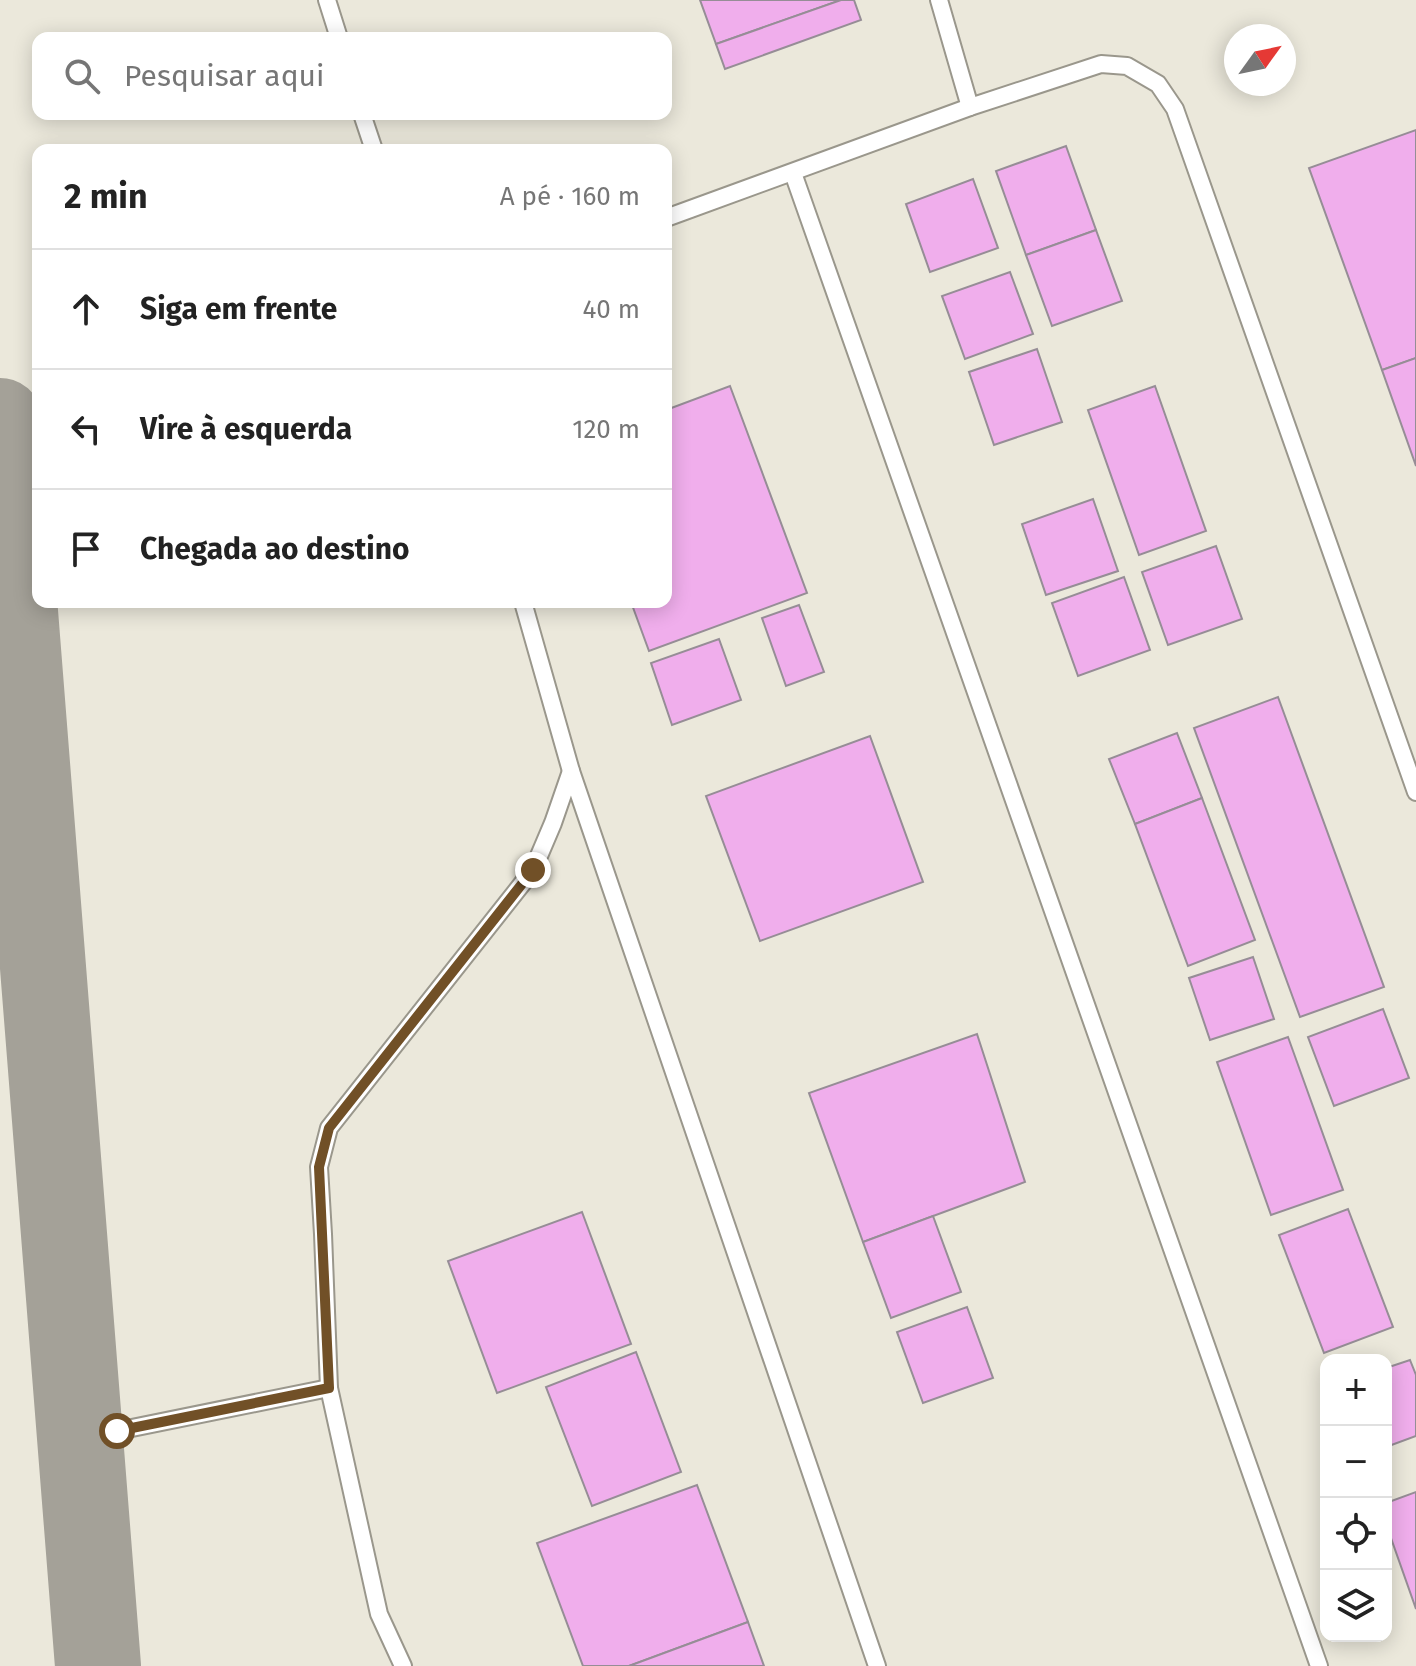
<!DOCTYPE html>
<html lang="pt">
<head>
<meta charset="utf-8">
<style>
	body { margin:0; font-family:"Fira Sans",sans-serif; background:#f2f2f2; color:#222 }
	.controls { position:absolute; right:24px; bottom:24px; display:grid; overflow:hidden; border-radius:16px; box-shadow:0 4px 20px #0003 }
	.controls button { width:72px; height:72px; display:grid; place-items:center; padding:0; border:0; border-bottom:2px solid #e0e0e0; background:#fff; color:#222; font:40px sans-serif }
	.compass { position:absolute; left:1224px; top:24px; width:72px; height:72px; border-radius:50%; background:#fff; box-shadow:0 4px 20px #0003; rotate:57deg }
	.stop { position:absolute; width:24px; height:24px; margin:-18px; border:6px solid #715027; border-radius:50%; background:#fff }
	.stop.end { background:#715027; border-color:#fff; box-shadow:0 2px 8px #0008 }
	.list { margin:0; padding:0; list-style:none }
	h2 { display:flex; justify-content:space-between; align-items:center; height:104px; margin:0; padding:0 32px; font-size:34px }
	h2 small { font-size:26px; font-weight:400; color:#767676 }
	.list li { display:grid; grid-template-columns:52px 1fr auto; gap:24px; align-items:center; box-sizing:border-box; height:120px; padding:0 32px; border-top:2px solid #e0e0e0 }
	.list b { display:block; font-size:30px; white-space:nowrap }
	.list em { font-size:26px; font-style:normal; color:#767676 }
	.icon { flex:none; width:44px; height:44px; fill:none; stroke:currentColor; stroke-width:2; stroke-linecap:round; stroke-linejoin:round }
	.map { position:relative; flex:none; width:1416px; height:1666px; overflow:hidden }
	.search { position:absolute; background:#fff; box-shadow:0 4px 20px #0003; left:32px; top:32px; width:640px; height:88px; display:flex; align-items:center; gap:20px; box-sizing:border-box; padding:0 28px; border-radius:16px; color:#767676; font-size:30px }
	.panel { position:absolute; background:#fff; box-shadow:0 4px 20px #0003; left:32px; top:144px; width:640px; height:464px; border-radius:16px }
	.map>svg:first-child { display:block }
	.lines { fill:none; stroke-linecap:round; stroke-linejoin:round }
	.taxiway { stroke:#a4a198; stroke-width:86 }
	.building { fill:#f0aeec; stroke:#968d96; stroke-width:2 }
	.service-casing { stroke:#9a978c; stroke-width:20 }
	.service { stroke:#fff; stroke-width:16 }
	.route { stroke:#715027; stroke-width:10 }
</style>
</head>
<body>
<div class="map">
<svg width="1416" height="1666" viewBox="0 0 1416 1666">
	<rect width="100%" height="100%" fill="#ebe8db"/>
	<g class="lines">
		<polyline class="taxiway" points="0,421 98,1666"/>
	</g>
	<g class="building">
		<polygon points="700,0 841,0 716,44"/>
		<polygon points="841,0 854,0 861,20 725,69 716,44"/>
		<polygon points="1416,130 1416,358 1382,370 1309,168"/>
		<polygon points="1066,146 1096,230 1026,255 996,171"/>
		<polygon points="973,179 998,248 930,272 906,204"/>
		<polygon points="1096,230 1122,301 1052,326 1026,255"/>
		<polygon points="1010,272 1033,334 965,359 942,296"/>
		<polygon points="1037,349 1062,422 994,445 969,372"/>
		<polygon points="1416,358 1416,466 1382,370"/>
		<polygon points="730,386 807,593 649,651 631,602 666,602 666,410"/>
		<polygon points="1155,386 1206,531 1139,555 1088,410"/>
		<polygon points="1093,499 1118,571 1046,595 1022,524"/>
		<polygon points="1216,546 1242,619 1168,645 1142,572"/>
		<polygon points="1124,577 1150,650 1078,676 1052,603"/>
		<polygon points="799,605 824,672 786,686 762,618"/>
		<polygon points="719,639 741,700 672,725 651,663"/>
		<polygon points="1278,697 1384,987 1300,1017 1194,728"/>
		<polygon points="1177,733 1202,798 1135,824 1109,759"/>
		<polygon points="870,736 923,882 760,941 706,796"/>
		<polygon points="1202,798 1255,940 1188,966 1135,824"/>
		<polygon points="1253,957 1274,1019 1210,1040 1189,978"/>
		<polygon points="1383,1009 1409,1078 1334,1106 1308,1037"/>
		<polygon points="977,1034 1025,1182 863,1242 809,1093"/>
		<polygon points="1288,1037 1343,1190 1271,1215 1217,1062"/>
		<polygon points="1348,1209 1393,1327 1324,1353 1279,1235"/>
		<polygon points="582,1212 631,1344 497,1393 448,1261"/>
		<polygon points="933,1216 961,1292 891,1318 863,1242"/>
		<polygon points="967,1307 993,1378 923,1403 897,1332"/>
		<polygon points="636,1352 681,1472 592,1506 546,1387"/>
		<polygon points="1410,1360 1416,1375 1416,1436 1386,1447 1386,1368"/>
		<polygon points="697,1485 748,1622 629,1666 583,1666 537,1543"/>
		<polygon points="1416,1492 1416,1609 1386,1524 1386,1503"/>
		<polygon points="748,1622 764,1666 629,1666"/>
	</g>
	<g class="lines">
		<defs>
			<g id="service">
				<polyline points="327,0 339,38"/>
				<polyline points="939,0 970,107"/>
				<polyline points="362,114 374,150"/>
				<polyline points="793,173 1319,1666"/>
				<polyline points="666,218 970,107 1101,64 1127,66 1158,84 1175,109 1416,792"/>
				<polyline points="523,602 571,771 877,1666"/>
				<polyline points="117,1431 329,1388"/>
				<polyline points="403,1666 379,1614 329,1388 323,1234 319,1167 329,1128 533,870 553,823 571,771"/>
			</g>
		</defs>
		<use href="#service" class="service-casing"/>
		<use href="#service" class="service"/>
	</g>
	<g class="lines">
		<polyline class="route" points="117,1431 329,1388 319,1167 329,1128 533,870"/>
	</g>
</svg>
<div class="controls">
<button>+</button>
<button>−</button>
<button><svg class="icon" aria-label="locate" viewBox="0 0 24 24"><circle cx="12" cy="12" r="6"/><path d="M12 2v4M12 18v4M2 12h4M18 12h4"/></svg></button>
<button><svg class="icon" aria-label="layers" viewBox="0 0 24 24"><path d="M12 4l9 5-9 5-9-5zM3 14l9 5 9-5"/></svg></button>
</div>
<svg class="compass" viewBox="-18 -18 36 36"><path d="M0-13l5 13h-10z" fill="#e53935"/><path d="M0 13l5-13h-10z" fill="#767676"/></svg>
<div class="stop" style="left:117px;top:1431px"></div>
<div class="stop end" style="left:533px;top:870px"></div>
<div class="search"><svg class="icon" aria-label="search" viewBox="0 0 24 24"><circle cx="10" cy="10" r="6"/><path d="M15 15l6 6"/></svg>Pesquisar aqui</div>
<section class="panel">
<h2>2 min<small>A pé · 160 m</small></h2>
<ul class="list">
<li><svg class="icon" aria-label="ahead" viewBox="0 0 24 24"><path d="M12 20V5M6 11l6-6 6 6"/></svg><div><b>Siga em frente</b></div><em>40 m</em></li>
<li><svg class="icon" aria-label="left" viewBox="0 0 24 24"><path d="M17 20v-9H6M10 6l-5 5 5 5"/></svg><div><b>Vire à esquerda</b></div><em>120 m</em></li>
<li><svg class="icon" aria-label="arrive" viewBox="0 0 24 24"><path d="M6 21V4h12l-3 4 3 4H6"/></svg><div><b>Chegada ao destino</b></div></li>
</ul>
</section>
</div>
</body>
</html>
